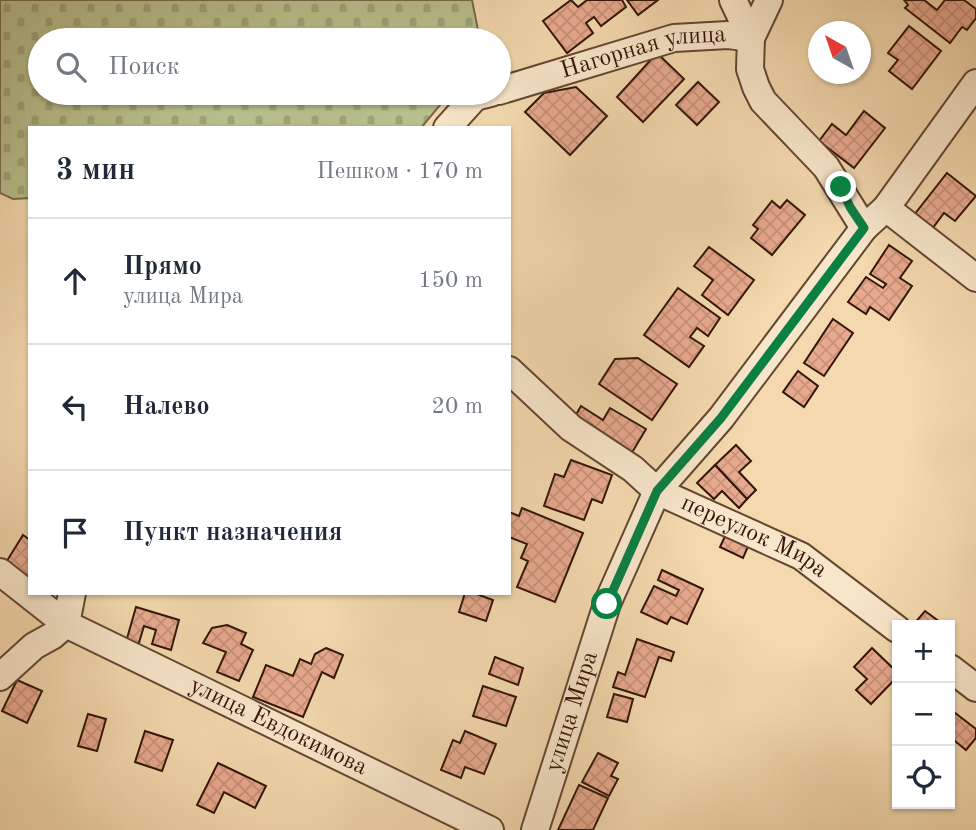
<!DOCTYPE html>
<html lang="ru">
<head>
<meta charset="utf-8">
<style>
	body { margin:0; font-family:"Old Standard TT",serif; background:#f2f2f3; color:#1f2937 }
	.controls { position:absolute; right:21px; bottom:21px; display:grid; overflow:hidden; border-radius:0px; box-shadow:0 2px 5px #0004 }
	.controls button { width:63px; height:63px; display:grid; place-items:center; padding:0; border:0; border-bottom:2px solid #e0e1e3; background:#fff; color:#1f2937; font:35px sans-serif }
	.compass { position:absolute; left:808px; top:21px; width:63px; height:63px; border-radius:50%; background:#fff; box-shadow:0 2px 5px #0004; rotate:320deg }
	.stop { position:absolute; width:21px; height:21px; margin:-16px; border:5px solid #0b8043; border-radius:50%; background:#fff }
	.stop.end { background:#0b8043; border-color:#fff; box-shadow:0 2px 7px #0008 }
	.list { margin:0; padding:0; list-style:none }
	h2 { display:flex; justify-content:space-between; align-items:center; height:91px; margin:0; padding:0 28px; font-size:30px }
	h2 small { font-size:23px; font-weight:400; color:#747a83 }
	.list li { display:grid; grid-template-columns:46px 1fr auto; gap:21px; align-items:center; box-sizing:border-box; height:126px; padding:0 28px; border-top:2px solid #e0e1e3 }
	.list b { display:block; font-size:26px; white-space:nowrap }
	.list p { margin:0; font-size:23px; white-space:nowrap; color:#747a83 }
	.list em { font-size:23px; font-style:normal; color:#747a83 }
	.icon { flex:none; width:38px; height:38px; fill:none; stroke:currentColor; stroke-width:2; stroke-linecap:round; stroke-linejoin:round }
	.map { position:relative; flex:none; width:976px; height:830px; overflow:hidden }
	.search { position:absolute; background:#fff; box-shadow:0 2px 5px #0004; left:28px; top:28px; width:483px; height:77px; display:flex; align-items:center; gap:18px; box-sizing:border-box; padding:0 24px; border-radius:38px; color:#747a83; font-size:26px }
	.panel { position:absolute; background:#fff; box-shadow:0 2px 5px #0004; left:28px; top:126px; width:483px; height:469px; border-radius:0px }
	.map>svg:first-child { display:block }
	.cemetery { fill:url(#cemetery-stones); stroke:#766a4b; stroke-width:2 }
	.building { fill:url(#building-cross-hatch); stroke:#341509; stroke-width:2 }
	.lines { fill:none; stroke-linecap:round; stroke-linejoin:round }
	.minor-casing { stroke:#644632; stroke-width:30 }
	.minor { stroke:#f8e6ca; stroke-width:26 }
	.route { stroke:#0b8043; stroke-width:9 }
	.labels { text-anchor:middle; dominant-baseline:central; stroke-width:7; stroke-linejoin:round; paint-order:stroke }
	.street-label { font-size:24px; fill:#341509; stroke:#f8e6ca }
</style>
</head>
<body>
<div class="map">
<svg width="976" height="830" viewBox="0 0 976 830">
	<defs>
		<pattern id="cemetery-stones" width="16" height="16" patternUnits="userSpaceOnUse" patternTransform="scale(1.75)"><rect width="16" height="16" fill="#b8c08d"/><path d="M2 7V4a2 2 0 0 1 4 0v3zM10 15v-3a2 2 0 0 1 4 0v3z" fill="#9fa478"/></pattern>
		<pattern id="building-cross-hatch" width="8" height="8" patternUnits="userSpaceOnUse" patternTransform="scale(1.75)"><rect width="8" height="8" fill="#e8aa8f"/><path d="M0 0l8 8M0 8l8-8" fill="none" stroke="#c8917a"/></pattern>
	</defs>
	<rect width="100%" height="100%" fill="#f4d9ae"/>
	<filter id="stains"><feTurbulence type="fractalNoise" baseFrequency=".00286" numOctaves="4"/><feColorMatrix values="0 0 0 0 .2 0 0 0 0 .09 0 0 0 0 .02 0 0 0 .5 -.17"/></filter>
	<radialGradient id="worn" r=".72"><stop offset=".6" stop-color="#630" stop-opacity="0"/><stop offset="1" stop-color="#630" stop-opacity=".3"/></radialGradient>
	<polygon class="cemetery" points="0,0 472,0 480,40 40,40 40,93 450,93 421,128 30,128 30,198 13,199 0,193"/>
	<g class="building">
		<polygon points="571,0 578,7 587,0 622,0 626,7 601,26 594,17 586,23 593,33 567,53 543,21"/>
		<polygon points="627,0 658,0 638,15"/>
		<polygon points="904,0 924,0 937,10 945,0 964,0 976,9 976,18 967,30 962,27 950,43 905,8 908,5"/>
		<polygon points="909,26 941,51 912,89 889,71 898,60 888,53"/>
		<polygon points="657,53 684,79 643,122 617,97"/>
		<polygon points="698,82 719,102 697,125 676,105"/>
		<polygon points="576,87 607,116 570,155 525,112 544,93"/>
		<polygon points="864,111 885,128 854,168 819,141 832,124 846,135"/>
		<polygon points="947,173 976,196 955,221 944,213 932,229 914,215"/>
		<polygon points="787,200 805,215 772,255 751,238 758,229 753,225 772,201 780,208"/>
		<polygon points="889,245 912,261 900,278 912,286 889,320 870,307 866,314 848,302 866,277 883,288 886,284 870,274"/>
		<polygon points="709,247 754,280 728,315 702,295 713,280 694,266"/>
		<polygon points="678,288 720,318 708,336 697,328 690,337 704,346 689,367 644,335"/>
		<polygon points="833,319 853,333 824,376 804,363"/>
		<polygon points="638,358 677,384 652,420 599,384 615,359"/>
		<polygon points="798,371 818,386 804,407 783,392"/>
		<polygon points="581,406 603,420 610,408 646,429 630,456 572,422"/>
		<polygon points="736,445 751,461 739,472 756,490 747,499 715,465"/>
		<polygon points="571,460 612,475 602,503 592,499 584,520 544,506 555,474 564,477"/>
		<polygon points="715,465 747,499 739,508 722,491 714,499 697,483"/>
		<polygon points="522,508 583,533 555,602 517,587 528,561 521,558 527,544 509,537 509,512 519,516"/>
		<polygon points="727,532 750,542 743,558 720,547"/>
		<polygon points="23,535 30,540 30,580 5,564"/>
		<polygon points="662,570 703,589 687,624 671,617 667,624 641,612 654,586 676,596 679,590 658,580"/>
		<polygon points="465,593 474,593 493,600 486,621 459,612"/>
		<polygon points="136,607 179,620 171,650 152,644 156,630 144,626 138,646 126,642"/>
		<polygon points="925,611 944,625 913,625"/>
		<polygon points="227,625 246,633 241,644 253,650 239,681 217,672 226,652 203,643 212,628"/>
		<polygon points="637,639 674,652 671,661 659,657 645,697 613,687 618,672 625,675"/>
		<polygon points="326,648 343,655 334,678 322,672 303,717 253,697 266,665 293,676 300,659 311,664 315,654"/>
		<polygon points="872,648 897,672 897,677 871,704 856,690 867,679 854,667"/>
		<polygon points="495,657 523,668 518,685 489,674"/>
		<polygon points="17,680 42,691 27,723 2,711"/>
		<polygon points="483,686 516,697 506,726 473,716"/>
		<polygon points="614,694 633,699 627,722 607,717"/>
		<polygon points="950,709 976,729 976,738 966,750 950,737"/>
		<polygon points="88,714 106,719 97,751 78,746"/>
		<polygon points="145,731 173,740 162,771 135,762"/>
		<polygon points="465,731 496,744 484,774 465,767 461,778 441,770 453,740 460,743"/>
		<polygon points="598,753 618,763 611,776 618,779 609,796 582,782"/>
		<polygon points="218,763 266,786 255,808 224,792 214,813 197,805"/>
		<polygon points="579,785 608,798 593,830 558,830"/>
	</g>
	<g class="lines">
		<defs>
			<g id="minor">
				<polyline points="733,0 751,38 750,69 756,87 763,101 826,167 864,228"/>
				<path id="s1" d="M499,91L674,38L728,35L751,38L769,0"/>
				<polyline points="447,128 475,97 491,93"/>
				<polyline points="886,208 976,278"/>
				<path id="s2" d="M509,370L571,428L633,469L657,491L801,556L897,629"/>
				<path id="s3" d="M0,572L66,624L490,830"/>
				<polyline points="950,668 976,688"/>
				<polyline points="0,677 34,646 52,636 66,624 72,593"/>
				<path id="s4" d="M535,830L607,604L657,491L721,418L864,228L886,208L976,83"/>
			</g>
		</defs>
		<use href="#minor" class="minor-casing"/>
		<use href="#minor" class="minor"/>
	</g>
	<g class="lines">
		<polyline class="route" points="607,604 657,491 721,418 864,228 850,207 841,187"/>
	</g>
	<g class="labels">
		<g class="street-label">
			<text stroke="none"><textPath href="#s1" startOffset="150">Нагорная улица</textPath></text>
			<text stroke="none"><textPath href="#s2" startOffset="299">переулок Мира</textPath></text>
			<text stroke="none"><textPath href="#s4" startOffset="124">улица Мира</textPath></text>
			<text stroke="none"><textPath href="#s3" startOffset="320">улица Евдокимова</textPath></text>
		</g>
	</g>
	<rect width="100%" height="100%" filter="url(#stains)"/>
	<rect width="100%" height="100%" fill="url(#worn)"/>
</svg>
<div class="controls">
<button>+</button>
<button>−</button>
<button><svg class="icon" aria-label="locate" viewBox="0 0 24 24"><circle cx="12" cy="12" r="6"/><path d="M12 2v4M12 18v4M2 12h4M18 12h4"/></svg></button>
</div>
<svg class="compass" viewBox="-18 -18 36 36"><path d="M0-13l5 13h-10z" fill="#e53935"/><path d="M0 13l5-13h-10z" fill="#747a83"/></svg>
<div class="stop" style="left:607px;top:604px"></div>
<div class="stop end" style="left:841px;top:187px"></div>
<div class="search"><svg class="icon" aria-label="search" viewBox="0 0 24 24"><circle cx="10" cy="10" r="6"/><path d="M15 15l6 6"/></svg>Поиск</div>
<section class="panel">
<h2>3 мин<small>Пешком · 170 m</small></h2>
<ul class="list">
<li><svg class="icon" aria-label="ahead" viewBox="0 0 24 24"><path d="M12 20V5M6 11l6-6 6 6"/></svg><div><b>Прямо</b><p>улица Мира</p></div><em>150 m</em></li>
<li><svg class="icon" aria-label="left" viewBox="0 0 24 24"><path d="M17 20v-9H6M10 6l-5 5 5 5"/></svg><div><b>Налево</b></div><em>20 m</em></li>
<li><svg class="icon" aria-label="arrive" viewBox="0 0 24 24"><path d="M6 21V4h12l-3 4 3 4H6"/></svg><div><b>Пункт назначения</b></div></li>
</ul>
</section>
</div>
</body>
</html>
